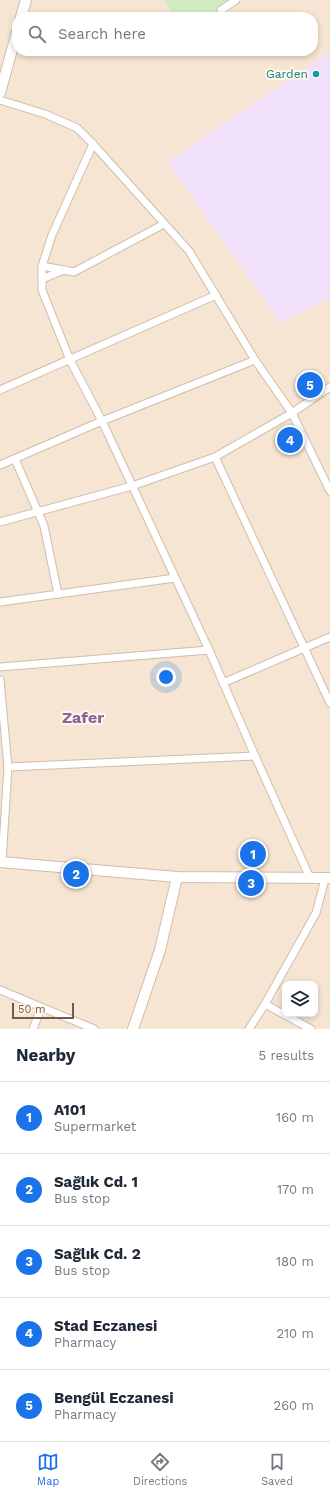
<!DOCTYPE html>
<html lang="en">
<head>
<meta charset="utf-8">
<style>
	body { margin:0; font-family:"Work Sans",sans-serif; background:#f2f2f3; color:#1f2937 }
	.controls { position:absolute; right:12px; bottom:12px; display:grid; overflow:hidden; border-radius:8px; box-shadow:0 2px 6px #0003 }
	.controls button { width:36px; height:36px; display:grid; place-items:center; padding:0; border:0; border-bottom:1px solid #e0e1e3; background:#fff; color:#1f2937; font:20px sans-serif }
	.scale { position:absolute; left:12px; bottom:10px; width:62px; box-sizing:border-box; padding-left:4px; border:2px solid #765948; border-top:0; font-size:11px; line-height:14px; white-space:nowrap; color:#765948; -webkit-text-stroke:3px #fff7ea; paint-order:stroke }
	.you { position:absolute; left:166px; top:677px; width:14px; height:14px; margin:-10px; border:3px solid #fff; border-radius:50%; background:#1a73e8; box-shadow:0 0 0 6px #1a73e833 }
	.badge { display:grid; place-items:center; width:26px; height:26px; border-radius:50%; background:#1a73e8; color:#fff; font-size:13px; font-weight:700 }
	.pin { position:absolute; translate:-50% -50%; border:2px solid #fff; box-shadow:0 1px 4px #0006 }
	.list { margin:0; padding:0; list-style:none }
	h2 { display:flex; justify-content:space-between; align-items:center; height:52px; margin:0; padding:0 16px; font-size:17px }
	h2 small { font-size:13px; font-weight:400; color:#747a83 }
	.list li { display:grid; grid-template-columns:26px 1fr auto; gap:12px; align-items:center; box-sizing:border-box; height:72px; padding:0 16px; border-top:1px solid #e0e1e3 }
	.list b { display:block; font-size:15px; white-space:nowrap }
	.list p { margin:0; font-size:13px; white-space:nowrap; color:#747a83 }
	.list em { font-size:13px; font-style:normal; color:#747a83 }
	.icon { flex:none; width:22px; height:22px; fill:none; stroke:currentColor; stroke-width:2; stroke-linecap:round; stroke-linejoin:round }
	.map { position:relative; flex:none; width:330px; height:1029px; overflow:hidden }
	.search { position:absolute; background:#fff; box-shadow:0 2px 6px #0003; left:12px; right:12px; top:12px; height:44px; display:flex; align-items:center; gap:10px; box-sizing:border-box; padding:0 14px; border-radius:16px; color:#747a83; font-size:15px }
	.sheet { height:412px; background:#fff }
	nav { display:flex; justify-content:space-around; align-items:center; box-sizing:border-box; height:56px; border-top:1px solid #e0e1e3; background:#fff; font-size:11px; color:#747a83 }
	nav a { display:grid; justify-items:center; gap:2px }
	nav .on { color:#1a73e8 }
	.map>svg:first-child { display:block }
	.residential { fill:#f5e5d2; fill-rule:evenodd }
	.education { fill:#f0e0f9 }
	.green { fill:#d2ebc1 }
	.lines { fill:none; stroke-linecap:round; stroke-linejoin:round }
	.street-casing { stroke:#d1bdac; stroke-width:9 }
	.secondary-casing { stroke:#d4bcaa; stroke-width:12 }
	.street { stroke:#fff; stroke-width:7 }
	.secondary { stroke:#fff; stroke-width:10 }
	.culture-dot { fill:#0f9aa8; stroke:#fff7ea; stroke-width:1.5 }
	.labels { text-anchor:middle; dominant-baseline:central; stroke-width:4; stroke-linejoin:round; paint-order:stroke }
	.culture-label { font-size:12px; fill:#0d838f; stroke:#fff7ea; text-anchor:end }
	.district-label { font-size:16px; font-weight:bold; fill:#87649a; stroke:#fff7ea }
</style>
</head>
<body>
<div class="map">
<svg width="330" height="1029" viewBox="0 0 330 1029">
	<rect width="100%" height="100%" fill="#fdf3e3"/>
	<path class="residential" d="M0,0H330V1029H0ZM17,17H313V51H17ZM285,984H315V1014H285Z"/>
	<polygon class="education" points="330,52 330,302 327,299 281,323 167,162"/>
	<polygon class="green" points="164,0 237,0 213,17 175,17"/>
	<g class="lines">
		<defs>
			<g id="street">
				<polyline points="221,10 236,0"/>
				<polyline points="0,100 45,114 77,128 93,144 189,251 255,360 292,413 330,491"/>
				<polyline points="93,144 52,235 42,266 42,290 70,360 102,421 209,650"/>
				<polyline points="42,266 74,272 164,224"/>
				<polyline points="42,279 64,270"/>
				<polyline points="0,390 216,295"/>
				<polyline points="215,457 292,413 330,387"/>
				<polyline points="15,459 44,526 58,594"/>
				<polyline points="0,465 102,421 255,360"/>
				<polyline points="0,522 132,486 215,457 330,703"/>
				<polyline points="0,602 175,578"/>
				<polyline points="0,667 209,650 255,756 310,878"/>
				<polyline points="0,680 8,767 2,862"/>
				<polyline points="223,683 330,637"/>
				<polyline points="8,767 255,756"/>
				<polyline points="0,990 94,1029"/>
				<polyline points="265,1004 311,1029"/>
				<polyline points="33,1029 41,1008"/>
				<polyline points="249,1029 265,1004 316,913 325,879"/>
			</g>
			<g id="secondary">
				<polyline points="21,17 26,0"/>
				<polyline points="0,93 17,32"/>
				<polyline points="0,862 177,877 330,878"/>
				<polyline points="133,1029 160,950 177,877"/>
			</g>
		</defs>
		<use href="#street" class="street-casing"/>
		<use href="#secondary" class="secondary-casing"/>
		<use href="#street" class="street"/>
		<use href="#secondary" class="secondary"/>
	</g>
	<circle class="culture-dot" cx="316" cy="74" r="4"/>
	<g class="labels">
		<g class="culture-label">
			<text x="308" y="74">Garden</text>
		</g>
		<g class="district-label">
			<text x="83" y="717">Zafer</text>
		</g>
	</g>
</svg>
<div class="controls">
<button><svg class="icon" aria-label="layers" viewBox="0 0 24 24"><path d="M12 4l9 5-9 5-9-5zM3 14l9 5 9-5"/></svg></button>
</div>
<div class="scale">50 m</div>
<div class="you"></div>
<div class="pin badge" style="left:253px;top:854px">1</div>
<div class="pin badge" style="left:76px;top:874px">2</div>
<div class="pin badge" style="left:251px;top:883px">3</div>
<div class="pin badge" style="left:290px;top:440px">4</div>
<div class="pin badge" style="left:310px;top:385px">5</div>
<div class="search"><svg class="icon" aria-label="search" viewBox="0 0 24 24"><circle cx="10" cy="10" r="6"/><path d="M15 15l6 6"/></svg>Search here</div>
</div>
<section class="sheet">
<h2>Nearby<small>5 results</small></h2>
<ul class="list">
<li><span class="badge">1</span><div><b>A101</b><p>Supermarket</p></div><em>160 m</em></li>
<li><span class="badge">2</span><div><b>Sağlık Cd. 1</b><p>Bus stop</p></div><em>170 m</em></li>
<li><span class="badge">3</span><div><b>Sağlık Cd. 2</b><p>Bus stop</p></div><em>180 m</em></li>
<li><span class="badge">4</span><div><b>Stad Eczanesi</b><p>Pharmacy</p></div><em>210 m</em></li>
<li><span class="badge">5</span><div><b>Bengül Eczanesi</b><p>Pharmacy</p></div><em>260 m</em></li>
</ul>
</section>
<nav>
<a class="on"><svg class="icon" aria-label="map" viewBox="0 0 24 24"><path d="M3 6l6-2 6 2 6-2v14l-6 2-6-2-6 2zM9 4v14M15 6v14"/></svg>Map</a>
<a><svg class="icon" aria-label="directions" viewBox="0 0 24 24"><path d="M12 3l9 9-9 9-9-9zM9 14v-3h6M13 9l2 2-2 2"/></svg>Directions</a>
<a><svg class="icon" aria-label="saved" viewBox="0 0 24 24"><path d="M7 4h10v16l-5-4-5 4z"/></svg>Saved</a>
</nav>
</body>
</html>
